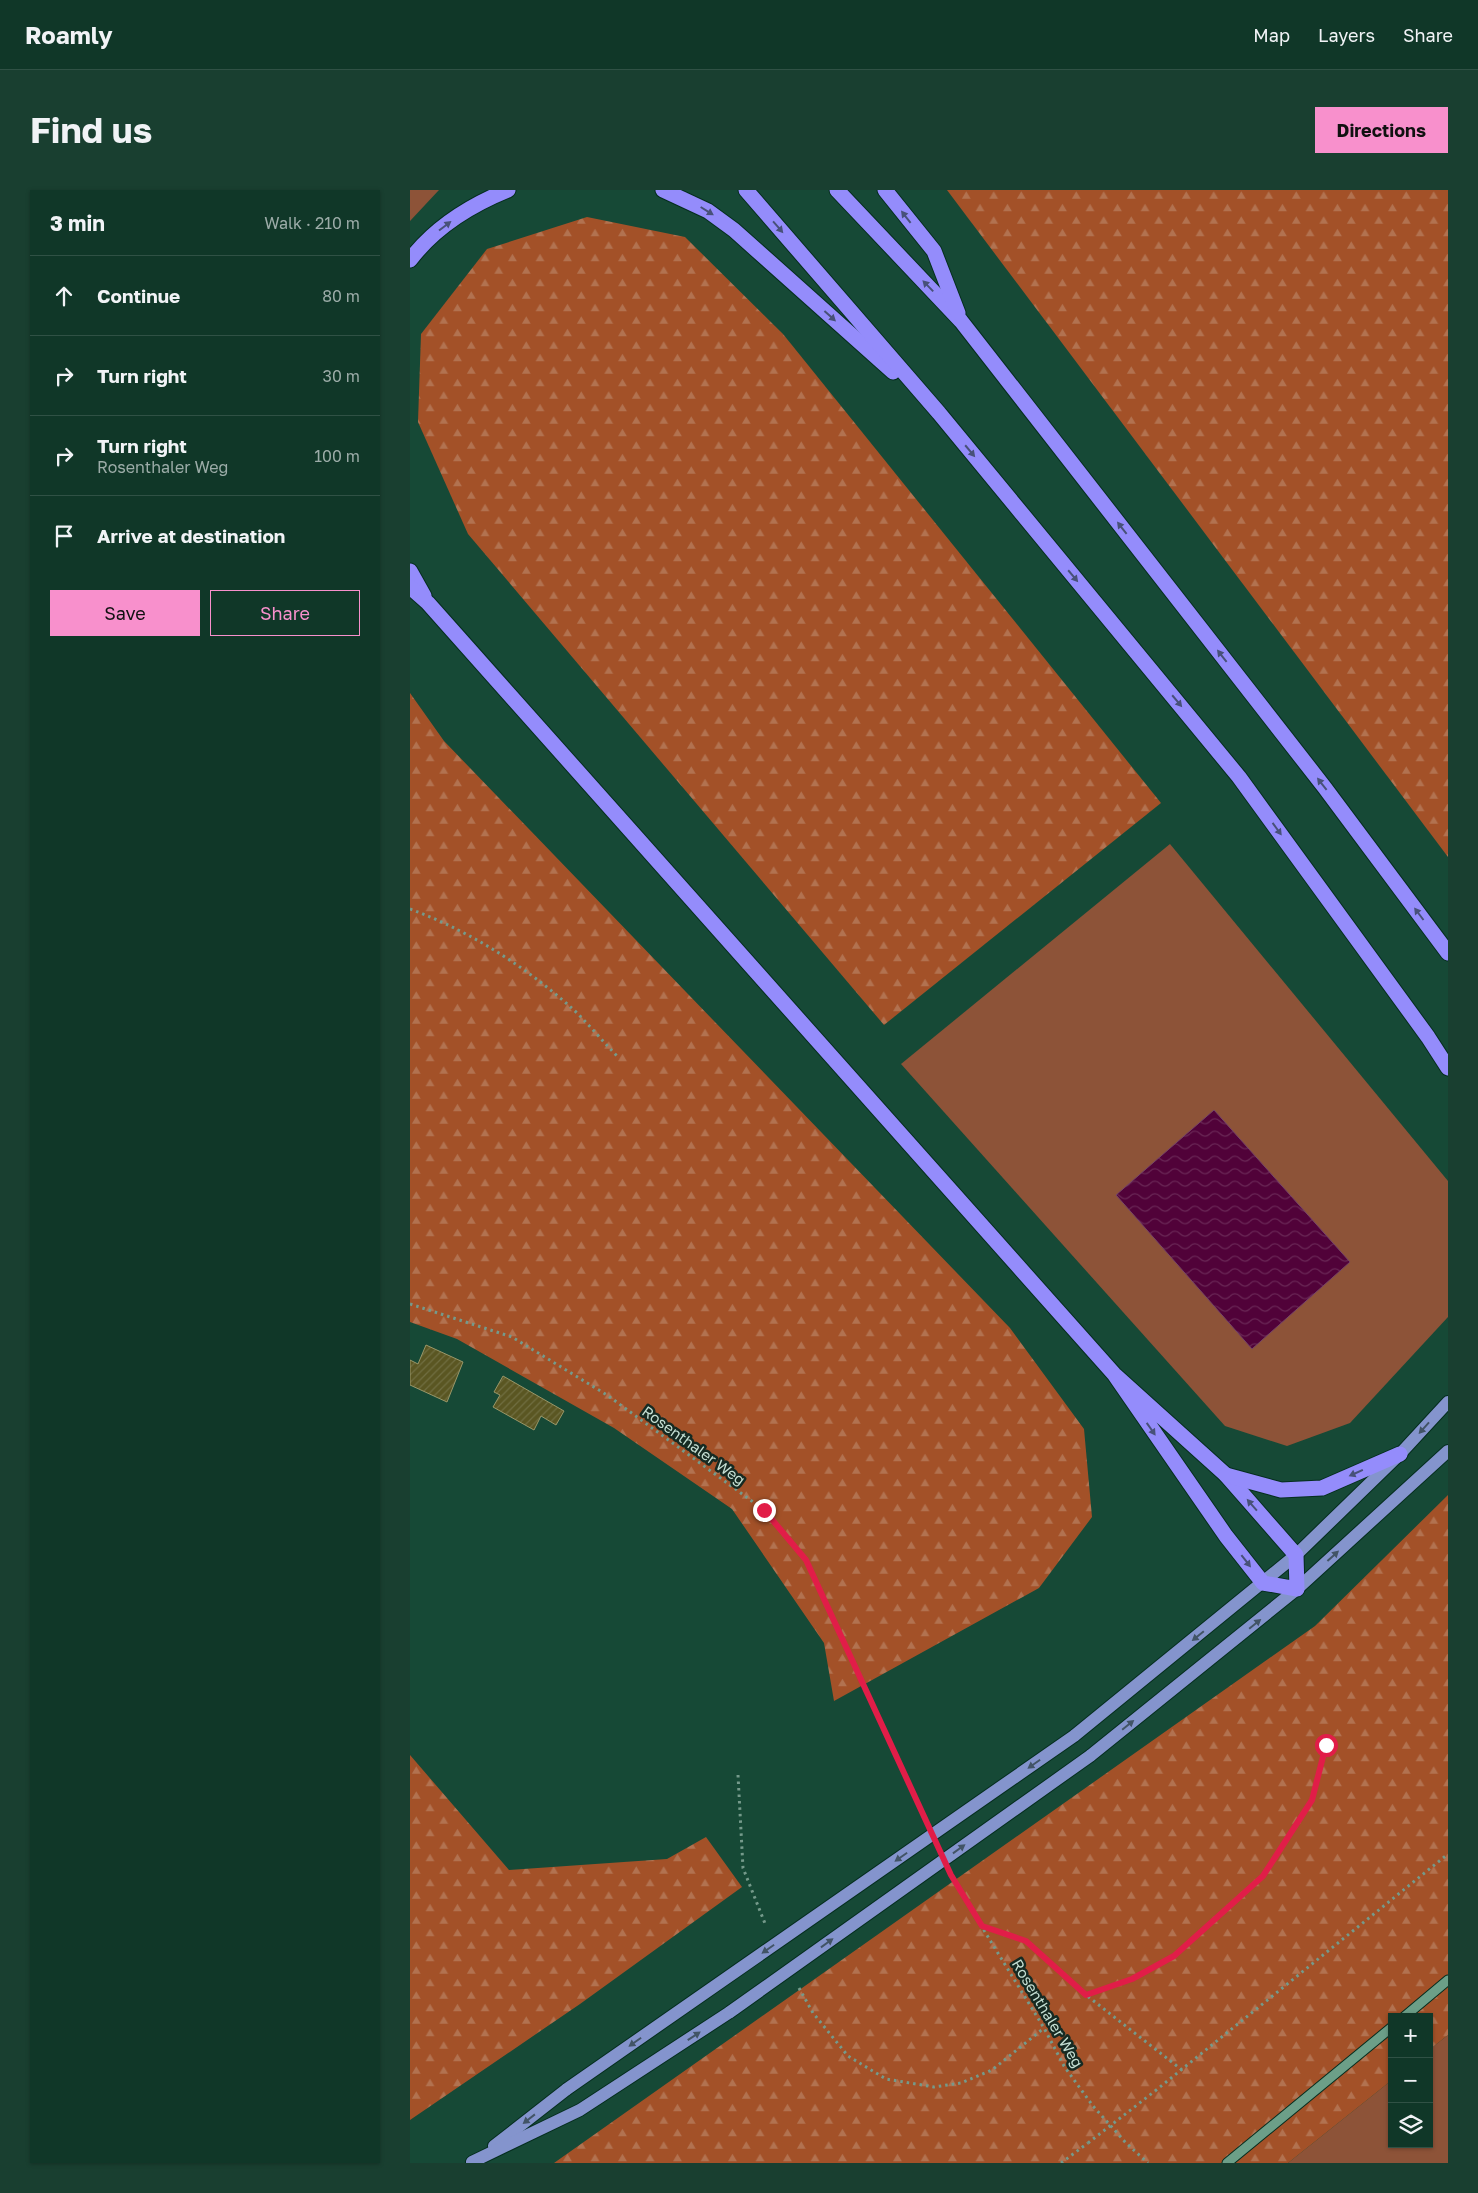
<!DOCTYPE html>
<html lang="en">
<head>
<meta charset="utf-8">
<style>
	body { margin:0; font-family:"Golos Text",sans-serif; background:#193f30; color:#f1f3f6 }
	.controls { position:absolute; right:15px; bottom:15px; display:grid; overflow:hidden; border-radius:0px; box-shadow:0 1px 4px #0004 }
	.controls button { width:45px; height:45px; display:grid; place-items:center; padding:0; border:0; border-bottom:1px solid #305145; background:#103728; color:#f1f3f6; font:25px sans-serif }
	.stop { position:absolute; width:15px; height:15px; margin:-11px; border:4px solid #e11d48; border-radius:50%; background:#fff }
	.stop.end { background:#e11d48; border-color:#fff; box-shadow:0 1px 5px #0008 }
	.list { margin:0; padding:0; list-style:none }
	h2 { display:flex; justify-content:space-between; align-items:center; height:65px; margin:0; padding:0 20px; font-size:21px }
	h2 small { font-size:16px; font-weight:400; color:#9caca8 }
	.list li { display:grid; grid-template-columns:32px 1fr auto; gap:15px; align-items:center; box-sizing:border-box; height:80px; padding:0 20px; border-top:1px solid #305145 }
	.list b { display:block; font-size:19px; white-space:nowrap }
	.list p { margin:0; font-size:16px; white-space:nowrap; color:#9caca8 }
	.list em { font-size:16px; font-style:normal; color:#9caca8 }
	.actions { display:flex; gap:10px; padding:15px 20px }
	.actions a { flex:1; padding:11px 0; border:1px solid #f890cc; border-radius:0px; text-align:center; font-size:18px; color:#f890cc }
	.actions .main { background:#f890cc; color:#111 }
	.icon { flex:none; width:28px; height:28px; fill:none; stroke:currentColor; stroke-width:2; stroke-linecap:round; stroke-linejoin:round }
	.map { position:relative; flex:none; width:1038px; height:1973px; overflow:hidden; border-radius:0px }
	header { display:flex; align-items:center; gap:30px; box-sizing:border-box; height:70px; padding:0 25px; background:#103728; border-bottom:1px solid #305145 }
	header strong { font-size:24px }
	nav { display:flex; gap:28px; margin-inline-start:auto; font-size:18px }
	.intro { display:flex; align-items:center; justify-content:space-between; box-sizing:border-box; height:120px; padding:0 30px }
	h1 { margin:0; font-size:35px }
	.button { padding:12px 22px; border-radius:0px; background:#f890cc; color:#111; font-size:18px; font-weight:700 }
	main { display:flex; gap:30px; padding:0 30px }
	aside { flex:1; background:#103728; border-radius:0px; box-shadow:0 1px 4px #0004 }
	.map>svg:first-child { display:block }
	.green { fill:#8d5338 }
	.forest { fill:url(#forest-firs) }
	.water { fill:url(#water-waves); stroke:#744467 }
	.building { fill:url(#building-hatch); stroke:#999769 }
	.lines { fill:none; stroke-linecap:round; stroke-linejoin:round }
	.minor-casing { stroke:#052d1f; stroke-width:11 }
	.major-casing { stroke:#052d1f; stroke-width:14 }
	.highway-casing { stroke:#052d1f; stroke-width:17 }
	.path { stroke:#759a8b; stroke-width:3; stroke-dasharray:2.5 4; stroke-linecap:butt }
	.minor { stroke:#6c9f88; stroke-width:9 }
	.major { stroke:#8494cd; stroke-width:12 }
	.highway { stroke:#948cfb; stroke-width:15 }
	.major-bridge-casing { stroke:#052d1f; stroke-width:14; stroke-linecap:butt }
	.path-bridge { stroke:#759a8b; stroke-width:3; stroke-dasharray:2.5 4; stroke-linecap:butt }
	.major-bridge { stroke:#8494cd; stroke-width:12 }
	.oneway { fill:#485179 }
	.oneway2 { fill:#425466 }
	.route { stroke:#e11d48; stroke-width:6 }
	.labels { text-anchor:middle; dominant-baseline:central; stroke-width:5; stroke-linejoin:round; paint-order:stroke }
	.street-label { font-size:15px; fill:#c5dfd3; stroke:#162a22 }
</style>
</head>
<body>
<header>
<strong>Roamly</strong>
<nav><a>Map</a><a>Layers</a><a>Share</a></nav>
</header>
<div class="intro"><h1>Find us</h1><a class="button">Directions</a></div>
<main>
<aside>
<h2>3 min<small>Walk · 210 m</small></h2>
<ul class="list">
<li><svg class="icon" aria-label="ahead" viewBox="0 0 24 24"><path d="M12 20V5M6 11l6-6 6 6"/></svg><div><b>Continue</b></div><em>80 m</em></li>
<li><svg class="icon" aria-label="right" viewBox="0 0 24 24"><path d="M7 20v-9h11M14 6l5 5-5 5"/></svg><div><b>Turn right</b></div><em>30 m</em></li>
<li><svg class="icon" aria-label="right" viewBox="0 0 24 24"><path d="M7 20v-9h11M14 6l5 5-5 5"/></svg><div><b>Turn right</b><p>Rosenthaler Weg</p></div><em>100 m</em></li>
<li><svg class="icon" aria-label="arrive" viewBox="0 0 24 24"><path d="M6 21V4h12l-3 4 3 4H6"/></svg><div><b>Arrive at destination</b></div></li>
</ul>
<div class="actions"><a class="main">Save</a><a>Share</a></div>
</aside>
<div class="map">
<svg width="1038" height="1973" viewBox="0 0 1038 1973">
	<defs>
		<pattern id="forest-firs" width="22" height="20" patternUnits="userSpaceOnUse" patternTransform="scale(1.25)"><rect width="22" height="20" fill="#a35128"/><path d="M5 1l3.5 6h-7zM16 11l3.5 6h-7z" fill="#b27250"/></pattern>
		<pattern id="water-waves" width="16" height="10" patternUnits="userSpaceOnUse" patternTransform="scale(1.25)"><rect width="16" height="10" fill="#510239"/><path d="M0 5q4-4 8 0t8 0" fill="none" stroke="#692655"/></pattern>
		<pattern id="building-hatch" width="6" height="6" patternUnits="userSpaceOnUse" patternTransform="scale(1.25)"><rect width="6" height="6" fill="#5a5622"/><path d="M-1 1l2-2M0 6l6-6M5 7l2-2" fill="none" stroke="#706e41"/></pattern>
	</defs>
	<rect width="100%" height="100%" fill="#164936"/>
	<g class="green">
		<polygon points="0,0 29,0 0,31"/>
		<polygon points="760,654 1038,991 1038,1127 940,1233 877,1256 815,1236 491,874"/>
		<polygon points="1038,1845 1038,1973 878,1973 982,1890 982,1954 1019,1954 1019,1860"/>
	</g>
	<g class="forest">
		<polygon points="537,0 1038,0 1038,667"/>
		<polygon points="177,27 275,47 373,144 751,613 474,835 58,344 8,232 11,144 77,59"/>
		<polygon points="0,503 34,551 600,1138 674,1239 682,1327 629,1398 424,1511 414,1453 322,1319 204,1238 47,1149 0,1132"/>
		<polygon points="1038,1305 1038,1845 1019,1860 1019,1827 982,1827 982,1890 878,1973 144,1973 905,1436"/>
		<polygon points="0,1565 99,1680 257,1669 296,1647 332,1697 170,1814 0,1930"/>
	</g>
	<polygon class="water" points="804,920 940,1072 842,1159 706,1005"/>
	<g class="building">
		<polygon points="16,1155 53,1172 37,1212 0,1195 0,1170 8,1174"/>
		<polygon points="93,1186 154,1221 146,1235 131,1226 124,1240 83,1217 90,1205 84,1202"/>
	</g>
	<g class="lines">
		<defs>
			<g id="minor">
				<polyline points="994,1827 1038,1790"/>
				<polyline points="817,1973 982,1837"/>
			</g>
			<g id="major">
				<polyline points="664,1546 886,1365 990,1264 1038,1212"/>
				<polyline points="680,1566 887,1399 1038,1261"/>
				<polyline points="84,1956 157,1899"/>
				<polyline points="62,1972 170,1920 320,1822"/>
			</g>
			<g id="highway">
				<polyline points="253,0 298,21 324,40 483,182"/>
				<polyline points="336,0 529,223 829,587 1018,847 1038,878"/>
				<polyline points="427,0 551,131 915,598 1038,763"/>
				<polyline points="475,0 524,61 548,123"/>
				<path d="M0,70C25,37 61,15 98,0"/>
				<polyline points="0,381 14,406"/>
				<polyline points="0,397 18,413 704,1184 816,1285 886,1365 887,1399 853,1393 816,1346 704,1184"/>
				<polyline points="816,1285 871,1300 912,1298 990,1264"/>
			</g>
		</defs>
		<use href="#minor" class="minor-casing"/>
		<use href="#major" class="major-casing"/>
		<use href="#highway" class="highway-casing"/>
		<g class="path">
			<path d="M0,719C57,740 110,773 156,813C175,829 191,850 209,868"/>
			<polyline points="0,1114 102,1147 197,1205 354,1320 396,1370 513,1625"/>
			<polyline points="328,1585 333,1678 356,1736"/>
			<polyline points="543,1690 634,1838 654,1876 683,1916 716,1953 738,1973"/>
			<polyline points="572,1735 616,1751 676,1805 772,1880"/>
			<polyline points="389,1798 403,1823 438,1866 476,1889 524,1897 551,1893 582,1880 634,1838"/>
			<polyline points="676,1805 722,1789 764,1766 853,1686 902,1610 916,1555"/>
			<polyline points="745,1901 1038,1664"/>
			<polyline points="651,1973 678,1953"/>
		</g>
		<use href="#minor" class="minor"/>
		<use href="#major" class="major"/>
		<use href="#highway" class="highway"/>
		<defs>
			<g id="major-bridge">
				<polyline points="320,1822 680,1566"/>
				<polyline points="157,1899 664,1546"/>
			</g>
		</defs>
		<use href="#major-bridge" class="major-bridge-casing"/>
		<polyline class="path-bridge" points="678,1953 745,1901"/>
		<use href="#major-bridge" class="major-bridge"/>
	</g>
	<defs><path id="oneway-solid" d="M-6-.8H1V-3.2L6.5 0L1 3.2V.8H-6Z" transform="scale(1.25)"/></defs>
	<g class="oneway">
		<use href="#oneway-solid" transform="translate(297 21) rotate(32)"/>
		<use href="#oneway-solid" transform="translate(496 27) rotate(-128)"/>
		<use href="#oneway-solid" transform="translate(35 36) rotate(-37)"/>
		<use href="#oneway-solid" transform="translate(368 37) rotate(49)"/>
		<use href="#oneway-solid" transform="translate(518 96) rotate(-134)"/>
		<use href="#oneway-solid" transform="translate(420 126) rotate(42)"/>
		<use href="#oneway-solid" transform="translate(560 261) rotate(50)"/>
		<use href="#oneway-solid" transform="translate(712 338) rotate(-128)"/>
		<use href="#oneway-solid" transform="translate(663 386) rotate(50)"/>
		<use href="#oneway-solid" transform="translate(812 466) rotate(-128)"/>
		<use href="#oneway-solid" transform="translate(767 511) rotate(50)"/>
		<use href="#oneway-solid" transform="translate(912 594) rotate(-128)"/>
		<use href="#oneway-solid" transform="translate(867 639) rotate(54)"/>
		<use href="#oneway-solid" transform="translate(1009 724) rotate(-127)"/>
		<use href="#oneway-solid" transform="translate(741 1239) rotate(55)"/>
		<use href="#oneway-solid" transform="translate(946 1283) rotate(156)"/>
		<use href="#oneway-solid" transform="translate(842 1315) rotate(-131)"/>
		<use href="#oneway-solid" transform="translate(836 1371) rotate(52)"/>
	</g>
	<g class="oneway2">
		<use href="#oneway-solid" transform="translate(1014 1238) rotate(132)"/>
		<use href="#oneway-solid" transform="translate(923 1366) rotate(-42)"/>
		<use href="#oneway-solid" transform="translate(845 1434) rotate(-39)"/>
		<use href="#oneway-solid" transform="translate(788 1446) rotate(141)"/>
		<use href="#oneway-solid" transform="translate(718 1535) rotate(-39)"/>
		<use href="#oneway-solid" transform="translate(624 1574) rotate(145)"/>
		<use href="#oneway-solid" transform="translate(549 1659) rotate(-36)"/>
		<use href="#oneway-solid" transform="translate(491 1667) rotate(145)"/>
		<use href="#oneway-solid" transform="translate(417 1753) rotate(-36)"/>
		<use href="#oneway-solid" transform="translate(358 1759) rotate(145)"/>
		<use href="#oneway-solid" transform="translate(284 1846) rotate(-33)"/>
		<use href="#oneway-solid" transform="translate(225 1852) rotate(145)"/>
		<use href="#oneway-solid" transform="translate(119 1929) rotate(142)"/>
	</g>
	<g class="lines">
		<polyline class="route" points="354,1320 396,1370 541,1685 572,1736 616,1751 676,1805 722,1789 764,1766 853,1686 902,1610 916,1555"/>
	</g>
	<g class="labels">
		<g class="street-label">
			<text transform="translate(284 1255) rotate(36)">Rosenthaler Weg</text>
			<text transform="translate(638 1823) rotate(59)">Rosenthaler Weg</text>
		</g>
	</g>
</svg>
<div class="controls">
<button>+</button>
<button>−</button>
<button><svg class="icon" aria-label="layers" viewBox="0 0 24 24"><path d="M12 4l9 5-9 5-9-5zM3 14l9 5 9-5"/></svg></button>
</div>
<div class="stop" style="left:916px;top:1555px"></div>
<div class="stop end" style="left:354px;top:1320px"></div>
</div>
</main>
</body>
</html>
